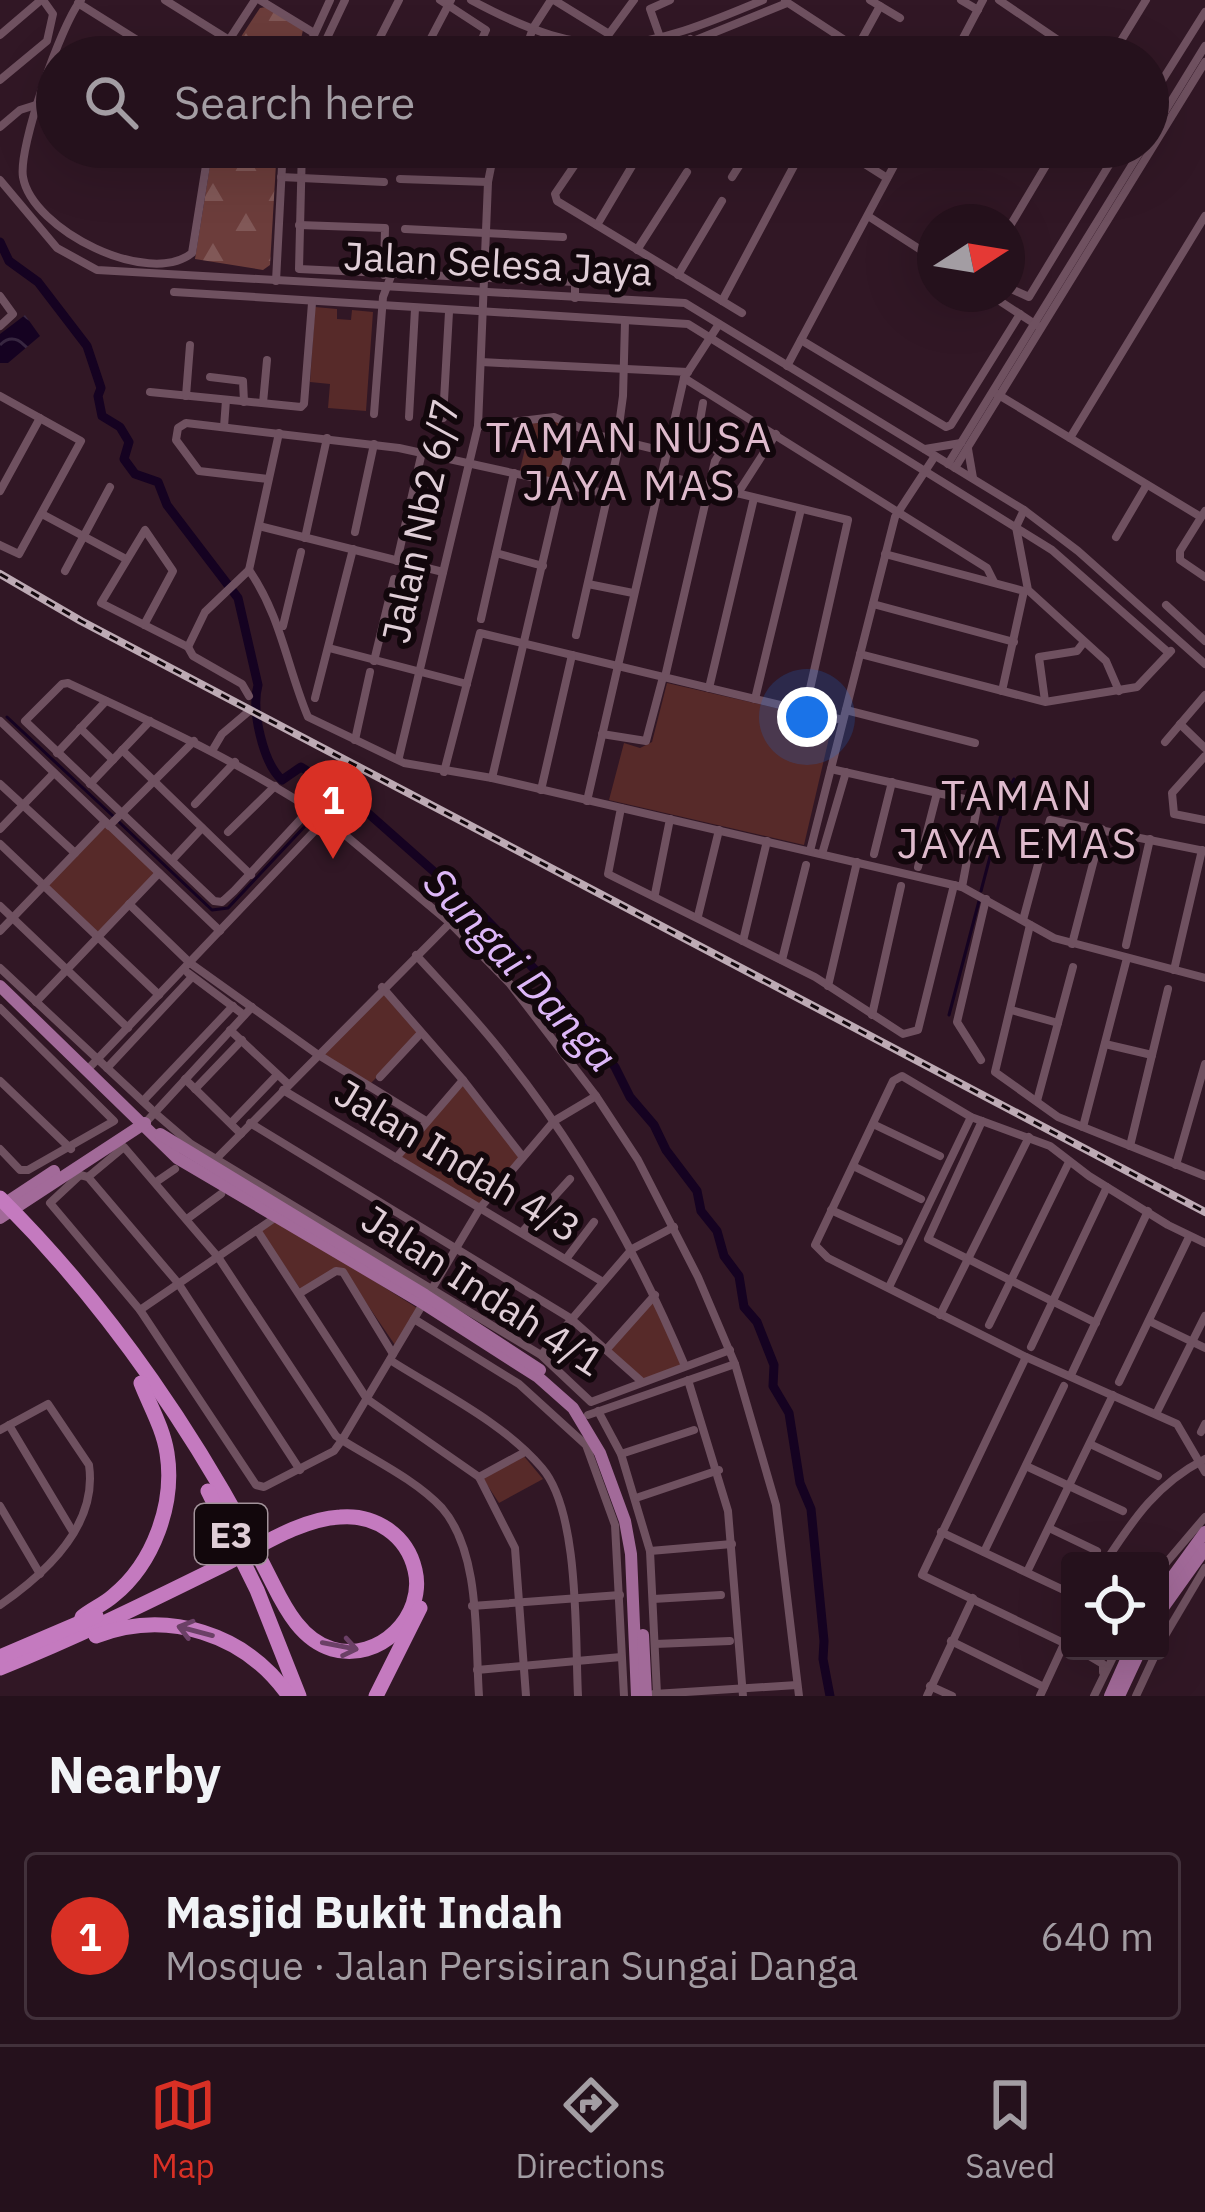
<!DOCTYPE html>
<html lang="en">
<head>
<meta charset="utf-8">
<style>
	body { margin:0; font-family:"IBM Plex Sans",sans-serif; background:#311f29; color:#f1f3f6 }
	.controls { position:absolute; right:36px; bottom:36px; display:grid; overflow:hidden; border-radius:12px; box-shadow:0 12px 48px #0002 }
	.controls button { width:108px; height:108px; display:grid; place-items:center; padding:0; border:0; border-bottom:3px solid #42313b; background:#25111c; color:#f1f3f6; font:60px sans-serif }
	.compass { position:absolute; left:917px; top:204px; width:108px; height:108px; border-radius:50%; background:#25111c; box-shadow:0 12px 48px #0002; rotate:78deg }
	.you { position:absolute; left:807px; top:717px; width:42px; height:42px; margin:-30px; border:9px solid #fff; border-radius:50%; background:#1a73e8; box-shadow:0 0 0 18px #1a73e833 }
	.badge { display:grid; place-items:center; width:78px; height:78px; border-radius:50%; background:#d93025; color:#fff; font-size:39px; font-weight:700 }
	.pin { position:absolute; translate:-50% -99px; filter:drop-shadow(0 3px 6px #0008) }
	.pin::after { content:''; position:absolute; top:63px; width:42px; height:36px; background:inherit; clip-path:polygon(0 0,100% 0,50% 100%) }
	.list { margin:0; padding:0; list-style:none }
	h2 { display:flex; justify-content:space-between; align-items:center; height:156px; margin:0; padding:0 48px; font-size:51px }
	h2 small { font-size:39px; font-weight:400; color:#a39da3 }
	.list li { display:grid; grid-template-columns:78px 1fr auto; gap:36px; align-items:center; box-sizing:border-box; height:168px; margin:0 24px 24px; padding:0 24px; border:3px solid #42313b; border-radius:12px }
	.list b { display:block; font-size:45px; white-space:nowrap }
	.list p { margin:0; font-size:39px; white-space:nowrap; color:#a39da3 }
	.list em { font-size:39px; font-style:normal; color:#a39da3 }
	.icon { flex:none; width:66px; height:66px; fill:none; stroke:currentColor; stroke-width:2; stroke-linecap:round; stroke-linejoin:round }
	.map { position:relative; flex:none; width:1205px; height:1696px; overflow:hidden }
	.search { position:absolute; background:#25111c; box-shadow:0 12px 48px #0002; left:36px; right:36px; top:36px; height:132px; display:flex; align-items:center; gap:30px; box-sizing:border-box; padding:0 42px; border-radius:66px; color:#a39da3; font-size:45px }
	.sheet { height:348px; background:#25111c }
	nav { display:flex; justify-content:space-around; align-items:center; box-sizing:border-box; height:168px; border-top:3px solid #42313b; background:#25111c; font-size:33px; color:#a39da3 }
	nav a { display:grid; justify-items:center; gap:6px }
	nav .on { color:#d93025 }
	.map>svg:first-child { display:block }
	.green { fill:#572a29 }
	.forest { fill:url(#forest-firs) }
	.water { fill:url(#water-waves) }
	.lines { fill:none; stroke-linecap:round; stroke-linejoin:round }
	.stream { stroke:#150221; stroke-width:3 }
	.river { stroke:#150221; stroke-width:9 }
	.minor { stroke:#6f5160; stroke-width:8 }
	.major { stroke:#a26a99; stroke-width:12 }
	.highway { stroke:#c47abf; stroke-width:15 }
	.rail-casing { stroke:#bdaab4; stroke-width:8 }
	.rail { stroke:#12070c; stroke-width:3; stroke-dasharray:9; stroke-linecap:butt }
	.oneway { stroke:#6b4066 }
	.labels { text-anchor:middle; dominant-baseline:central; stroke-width:12; stroke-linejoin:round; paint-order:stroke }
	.shield { fill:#12070c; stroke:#a2929a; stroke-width:3 }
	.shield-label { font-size:36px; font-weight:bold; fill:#e0ced7 }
	.street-label { font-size:39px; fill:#e0ced7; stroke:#12070c }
	.neighbourhood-label { font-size:42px; letter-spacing:3px; fill:#debacc; stroke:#12070c }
	.water-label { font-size:42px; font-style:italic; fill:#ddb7f8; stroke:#12070c }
</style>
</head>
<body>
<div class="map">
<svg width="1205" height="1696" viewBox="0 0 1205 1696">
	<defs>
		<pattern id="forest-firs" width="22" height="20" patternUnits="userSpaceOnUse" patternTransform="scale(3)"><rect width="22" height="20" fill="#6c3d3b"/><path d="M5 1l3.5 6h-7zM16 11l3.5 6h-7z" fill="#815857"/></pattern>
		<pattern id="water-waves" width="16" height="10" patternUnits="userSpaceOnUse" patternTransform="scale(3)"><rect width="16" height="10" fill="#150221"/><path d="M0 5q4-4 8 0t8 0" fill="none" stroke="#372640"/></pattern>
	</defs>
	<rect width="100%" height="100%" fill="#311725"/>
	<g class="green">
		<polygon points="315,307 337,309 337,319 351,320 352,310 373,312 366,411 328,408 330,384 310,382"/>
		<polygon points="555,417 576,427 561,485 519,475 531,421"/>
		<polygon points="667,683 833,721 804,845 609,800 624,743 640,748 652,742"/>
		<polygon points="105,822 159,873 98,936 43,886"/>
		<polygon points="382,992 421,1033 369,1085 322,1053"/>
		<polygon points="463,1082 520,1157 479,1206 401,1157"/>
		<polygon points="276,1219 417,1308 395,1345 343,1269 301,1290 260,1230"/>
		<polygon points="655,1298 684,1364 641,1381 608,1349"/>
		<polygon points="523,1455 543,1479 499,1503 482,1477"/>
	</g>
	<g class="forest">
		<polygon points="266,7 303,30 297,57 253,57 233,49 260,8"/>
		<polygon points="213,147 277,147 270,265 263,270 195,259"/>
	</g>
	<polygon class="water" points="25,315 40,336 8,363 0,363 0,334"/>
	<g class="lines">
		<g class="stream">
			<polyline points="7,717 113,816"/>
			<polyline points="119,822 212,910 228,908 338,791"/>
			<polyline points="981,891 1007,792 1014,779"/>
			<polyline points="949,1015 979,901"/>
		</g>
		<path class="river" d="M0,242L9,261L38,282L87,346L101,388L98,396L102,416L120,427L129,442L124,459L135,474L158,482L167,505L238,598L258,685C251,710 263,763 282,780L301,767L352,799L474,907L544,979L615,1067L630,1097L654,1125L666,1150L697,1191L701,1211L717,1231L724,1256L739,1276L744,1307L757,1322L774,1365L773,1386L789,1413L800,1483L811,1509L824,1641L823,1659L830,1696"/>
		<g class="minor">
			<path d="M81,0C61,24 18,148 23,177C32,230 149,288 192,253L209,147"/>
			<polyline points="165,0 229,40"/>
			<polyline points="260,0 314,33"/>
			<polyline points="440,0 486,30 474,57"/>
			<path d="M471,0C593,66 642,51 763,0"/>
			<polyline points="554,0 609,34 634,0"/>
			<polyline points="870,0 900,18"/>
			<polyline points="961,0 978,10"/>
			<polyline points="999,0 1083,57"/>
			<polyline points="785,1 857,48"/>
			<polyline points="78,3 164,57"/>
			<polyline points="0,35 41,0"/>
			<polyline points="690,39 699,57"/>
			<polyline points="661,40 650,9 670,0"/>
			<polyline points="633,56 671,50 787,3"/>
			<polyline points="218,57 255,0"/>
			<polyline points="304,57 330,0"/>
			<polyline points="318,57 345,0"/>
			<polyline points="370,57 399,0"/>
			<polyline points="421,57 451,0"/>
			<polyline points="523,57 533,28 551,0"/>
			<polyline points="716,57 759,40 783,57"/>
			<polyline points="852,57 880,6"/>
			<polyline points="953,57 983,0"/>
			<polyline points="1111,57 1146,0"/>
			<polyline points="0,80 47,41 53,14 43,0"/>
			<polyline points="1148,103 1205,12"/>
			<polyline points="0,127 20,110 39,104"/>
			<polyline points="1148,139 1205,46"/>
			<polyline points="302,147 299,269 575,282 575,298"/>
			<polyline points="587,147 555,194 557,201 742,313"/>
			<polyline points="673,147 689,157 695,147"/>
			<polyline points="838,147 887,178"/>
			<polyline points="281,177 384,182"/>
			<polyline points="732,177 751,147"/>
			<polyline points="400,179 488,182"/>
			<polyline points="0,180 57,248 97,270 685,303 1024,510 1078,551 1205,664"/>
			<polyline points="868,216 935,259"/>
			<polyline points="299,225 385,228 384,275"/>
			<polyline points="597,225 638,156"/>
			<polyline points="405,229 563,237"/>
			<polyline points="1007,231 1057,147"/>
			<polyline points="637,250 687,172"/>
			<polyline points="678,275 722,201"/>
			<polyline points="276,281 283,147"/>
			<polyline points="1007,287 1029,297 1120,147"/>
			<polyline points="174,292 688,324 1052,550 1169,653"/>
			<polyline points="989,294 1038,326"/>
			<polyline points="0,296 13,314 0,326"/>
			<polyline points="722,301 804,147"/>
			<polyline points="801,340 946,427 951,425 1020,314"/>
			<polyline points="481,362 688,372"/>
			<polyline points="787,366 904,147"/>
			<polyline points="210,377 243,381 244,402"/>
			<polyline points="684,378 987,568 994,582"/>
			<polyline points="150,392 301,407 304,404 312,303"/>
			<polyline points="997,394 1201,517"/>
			<polyline points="0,396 81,441 19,554 0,545"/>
			<polyline points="186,396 190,345"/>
			<polyline points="263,403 267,360"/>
			<polyline points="703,403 697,438 720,453"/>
			<polyline points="374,414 383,297 391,276"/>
			<polyline points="409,417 415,309"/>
			<polyline points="443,418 449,312"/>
			<polyline points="478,426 554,417 597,435 667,452"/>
			<polyline points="224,427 226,400"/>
			<polyline points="1070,438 1205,216"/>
			<polyline points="617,440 623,396 625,322"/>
			<polyline points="925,449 961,443"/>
			<polyline points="968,449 973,478"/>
			<polyline points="948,464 1143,147"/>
			<polyline points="955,468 1205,62"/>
			<polyline points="662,475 848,520 805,711"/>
			<polyline points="268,479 199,471 176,440 178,428 186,423 399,448 608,494"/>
			<polyline points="0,491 40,418"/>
			<polyline points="738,493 776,434"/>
			<polyline points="1024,510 1016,527 1028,590 1106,661 1119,691"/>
			<polyline points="1205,511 1180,551 1180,560 1205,577"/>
			<polyline points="42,514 126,559"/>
			<polyline points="259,526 443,572"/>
			<polyline points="355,532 374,444"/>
			<polyline points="1116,537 1146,486"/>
			<polyline points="305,538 327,438"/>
			<polyline points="496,553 543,566"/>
			<polyline points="885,554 1024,591 1002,691"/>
			<polyline points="397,561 422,452"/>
			<polyline points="249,570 279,433"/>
			<polyline points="65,571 110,487"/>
			<polyline points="588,584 633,593"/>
			<polyline points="873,604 1014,642"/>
			<polyline points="1166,605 1205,641"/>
			<polyline points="481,619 514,473"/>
			<polyline points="144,625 173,571 145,530 101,603 188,647 193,656 242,684 249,696"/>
			<polyline points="283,626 301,552"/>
			<polyline points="576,635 617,454"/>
			<path d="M188,647L205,612L249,570C281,616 287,667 308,717L404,763L492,778L962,887L1054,938L1205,978"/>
			<polyline points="329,648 467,684"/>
			<polyline points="860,654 1045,702 1137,687 1171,651"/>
			<polyline points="374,661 394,579"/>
			<polyline points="665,677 715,461 735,429"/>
			<polyline points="709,688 754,498"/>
			<polyline points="315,698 353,549"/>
			<polyline points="755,699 801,509"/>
			<polyline points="1045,701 1039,657 1077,651 1084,642"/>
			<polyline points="846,710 975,743"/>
			<polyline points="0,721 220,931"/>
			<polyline points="1180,724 1205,748"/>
			<polyline points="80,728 113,760"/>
			<polyline points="602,734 646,741 663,677"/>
			<polyline points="355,740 370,672"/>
			<polyline points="1165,742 1205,695"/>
			<polyline points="122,750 251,875"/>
			<polyline points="212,751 222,734 248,712"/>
			<polyline points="57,753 106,701"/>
			<polyline points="1205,756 1172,793 1174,814 1205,820"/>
			<polyline points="399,757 478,426 488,182 495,147"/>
			<polyline points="831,769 978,802 962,887"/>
			<polyline points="444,772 480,633 843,720"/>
			<polyline points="492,778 571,441"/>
			<polyline points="0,784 75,853"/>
			<polyline points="90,784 150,721"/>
			<polyline points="541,790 572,655"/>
			<polyline points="587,801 684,378 719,324"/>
			<polyline points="195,804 235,762"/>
			<path d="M311,808L234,891L222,902L214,901L25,721L62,684L68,683C157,724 244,764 326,819L450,923L510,984L596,1096L638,1160L698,1277L735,1364L776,1505L799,1696"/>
			<polyline points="621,808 608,874 815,977 903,1034 918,1030 954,885"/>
			<polyline points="109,826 194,741"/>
			<polyline points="0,829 54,773"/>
			<polyline points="228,832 275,786"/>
			<polyline points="0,844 159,995"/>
			<polyline points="810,851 895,517 935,456"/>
			<polyline points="822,854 846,772"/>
			<polyline points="874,854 892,782"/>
			<polyline points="172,860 202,828"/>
			<polyline points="918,867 937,793"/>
			<polyline points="655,894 670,819"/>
			<polyline points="129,904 190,963 317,1054 426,1121"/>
			<polyline points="0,906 128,1028"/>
			<polyline points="698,916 719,830"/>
			<polyline points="1023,920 1050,820 1205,851"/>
			<polyline points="1030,925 995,1072 1058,1117 1205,1176"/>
			<polyline points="0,931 105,822"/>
			<polyline points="743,941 767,841"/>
			<polyline points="1072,944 1102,829"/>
			<polyline points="1126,945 1150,839"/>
			<path d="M416,955C447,989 480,1023 508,1060C582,1153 639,1257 685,1366"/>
			<polyline points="782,960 806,865"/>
			<polyline points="0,968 151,1109"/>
			<polyline points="1174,970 1202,850"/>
			<polyline points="188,973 244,1015"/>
			<polyline points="828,986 857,862"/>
			<polyline points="382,987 463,1080 522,1156"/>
			<polyline points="36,1002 159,873"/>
			<polyline points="0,1008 114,1121 28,1170 20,1170 0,1149"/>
			<polyline points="1011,1010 1058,1023"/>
			<polyline points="872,1015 901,886"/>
			<polyline points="230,1030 288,1084"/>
			<polyline points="1105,1044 1152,1055"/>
			<polyline points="981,1060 957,1022 986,899"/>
			<polyline points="107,1068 192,977"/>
			<polyline points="88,1069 326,819"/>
			<polyline points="380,1077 421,1033"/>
			<polyline points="185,1079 241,1134"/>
			<polyline points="0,1081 71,1149"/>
			<polyline points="195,1089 242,1040"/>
			<polyline points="283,1090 603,1282"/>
			<polyline points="143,1101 233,1006"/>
			<polyline points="1037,1101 1073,967"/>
			<polyline points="155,1113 191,1144 541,1355 591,1402 730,1350"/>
			<polyline points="147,1121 252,1007"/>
			<polyline points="982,1121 928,1239 1096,1323"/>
			<polyline points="231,1123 277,1075"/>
			<polyline points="250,1123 570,1318 641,1381"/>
			<polyline points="873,1124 940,1156"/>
			<polyline points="1083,1127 1127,958"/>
			<polyline points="1130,1146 1168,989"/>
			<polyline points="396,1158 463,1080"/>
			<polyline points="214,1161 450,923"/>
			<polyline points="1176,1165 1205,1064"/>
			<polyline points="853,1166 921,1199"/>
			<polyline points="88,1177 178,1283 300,1470"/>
			<polyline points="156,1182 175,1169"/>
			<polyline points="831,1210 899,1241"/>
			<polyline points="187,1219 221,1194"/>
			<polyline points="257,1230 367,1399 479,1477 515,1548 526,1696"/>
			<polyline points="523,1231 570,1179"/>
			<polyline points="1205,1243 1168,1225 1089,1176 1050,1146 971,1117 902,1076 893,1081 815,1245 828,1258 1026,1357 1177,1424 1205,1472"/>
			<polyline points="566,1259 594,1222"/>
			<polyline points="889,1287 971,1117"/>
			<polyline points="300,1293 336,1271 343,1272 393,1354"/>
			<polyline points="140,1310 276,1217"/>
			<polyline points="940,1315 1029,1137"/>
			<polyline points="414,1319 519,1384 586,1445 615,1525 624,1696"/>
			<polyline points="1149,1321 1205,1348"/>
			<polyline points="989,1325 1069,1162"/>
			<polyline points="1031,1347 1107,1187"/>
			<polyline points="606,1350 655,1295"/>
			<polyline points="541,1355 632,1249 674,1227"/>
			<polyline points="1026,1357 922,1575 1070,1646"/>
			<path d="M390,1360C440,1392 503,1422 542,1468C580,1512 575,1638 578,1696"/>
			<polyline points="1071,1375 1148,1211"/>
			<polyline points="688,1380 728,1511 743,1696"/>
			<polyline points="1119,1382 1189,1237"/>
			<polyline points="598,1411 621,1454 650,1551 657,1694"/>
			<polyline points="1156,1414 1205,1316"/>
			<polyline points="588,1415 735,1364"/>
			<polyline points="9,1425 73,1532"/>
			<path d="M0,1430L48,1404L89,1465C98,1526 45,1574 0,1605"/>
			<polyline points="1201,1432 1205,1424"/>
			<polyline points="1090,1444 1158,1476"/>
			<polyline points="621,1454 694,1430"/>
			<polyline points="1026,1466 1123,1511"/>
			<polyline points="479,1477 525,1452"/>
			<polyline points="636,1498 719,1470"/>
			<polyline points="0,1506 40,1574"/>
			<polyline points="1049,1528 1097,1551"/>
			<polyline points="941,1532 1070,1593"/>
			<polyline points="650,1551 732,1544"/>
			<polyline points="984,1552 1064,1386"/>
			<path d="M1106,1561C1134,1518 1158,1483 1205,1459"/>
			<polyline points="1160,1570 1205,1517"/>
			<polyline points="1027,1572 1113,1395"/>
			<polyline points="653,1599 721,1595"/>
			<polyline points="472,1606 620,1595"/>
			<polyline points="951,1641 1044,1687"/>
			<polyline points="655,1644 730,1641"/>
			<polyline points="1160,1644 1205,1568"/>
			<polyline points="1081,1651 1103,1664 1103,1672"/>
			<polyline points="477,1670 621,1657"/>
			<polyline points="930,1686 952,1696"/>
			<polyline points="654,1694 797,1685"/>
			<path d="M479,1696C475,1639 481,1553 442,1508C416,1480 374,1460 342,1440L336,1436L218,1257L124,1147L88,1177L80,1175L50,1203L140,1310L256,1485L264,1487L334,1451L342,1440L480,1208L554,1121L596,1096"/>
			<polyline points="927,1696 973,1598"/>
			<polyline points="1040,1696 1070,1631"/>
			<polyline points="1094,1696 1116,1651"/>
			<polyline points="1136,1696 1157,1651"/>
		</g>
		<g class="major">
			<polyline points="0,986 177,1158 421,1302 538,1377 573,1408 600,1453 625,1521 631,1554 637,1696"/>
			<polyline points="160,1134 425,1295 540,1370"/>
			<polyline points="1,1206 54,1171"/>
			<polyline points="0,1218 145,1123"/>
			<polyline points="1160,1594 1205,1532"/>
			<polyline points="1160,1612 1205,1549"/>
			<polyline points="643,1635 646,1696"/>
			<polyline points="1110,1696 1130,1651"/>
			<polyline points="1119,1696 1140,1651"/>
		</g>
		<g class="highway">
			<path d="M0,1198C111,1308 203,1444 273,1584C286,1610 302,1640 332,1649C379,1663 426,1616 415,1570C407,1535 375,1514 340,1517C298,1519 253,1551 215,1569C144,1604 73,1639 0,1668"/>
			<polyline points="208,1491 257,1590 299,1696"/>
			<path d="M82,1617C92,1609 104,1604 113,1596C154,1563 175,1503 167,1453C163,1428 150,1406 141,1383"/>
			<path d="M96,1636C167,1609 245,1633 289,1696"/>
			<polyline points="0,1657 96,1616"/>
			<polyline points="376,1696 420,1608"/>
		</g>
		<defs>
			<polyline id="rail" points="0,574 81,621 1205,1212"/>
		</defs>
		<use href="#rail" class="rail-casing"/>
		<use href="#rail" class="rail"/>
	</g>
	<defs><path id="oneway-shaft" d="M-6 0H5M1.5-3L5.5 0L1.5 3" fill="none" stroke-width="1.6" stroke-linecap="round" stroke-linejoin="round" transform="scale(3)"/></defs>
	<g class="oneway">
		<use href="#oneway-shaft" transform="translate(195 1631) rotate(-165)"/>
		<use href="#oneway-shaft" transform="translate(340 1646) rotate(11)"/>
	</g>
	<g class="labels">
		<rect class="shield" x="195" y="1504" width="72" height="60" rx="9"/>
		<g class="shield-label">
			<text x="231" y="1534">E3</text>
		</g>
		<g class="street-label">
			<text transform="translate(498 263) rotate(3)">Jalan Selesa Jaya</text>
			<text transform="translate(420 521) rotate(-78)">Jalan Nb2 6/7</text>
			<text transform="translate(458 1160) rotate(31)">Jalan Indah 4/3</text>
			<text transform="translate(483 1290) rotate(33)">Jalan Indah 4/1</text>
		</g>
		<g class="neighbourhood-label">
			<text x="630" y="436">TAMAN NUSA<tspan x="630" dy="48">JAYA MAS</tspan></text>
			<text x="1018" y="794">TAMAN<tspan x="1018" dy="48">JAYA EMAS</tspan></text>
		</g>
		<g class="water-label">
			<text transform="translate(521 969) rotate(47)">Sungai Danga</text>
		</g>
	</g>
</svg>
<div class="controls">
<button><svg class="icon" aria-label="locate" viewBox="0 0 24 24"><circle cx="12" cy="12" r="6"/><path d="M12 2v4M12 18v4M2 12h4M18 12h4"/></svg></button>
</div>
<svg class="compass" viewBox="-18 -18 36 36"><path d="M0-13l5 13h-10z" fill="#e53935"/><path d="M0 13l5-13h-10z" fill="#a39da3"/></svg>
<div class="you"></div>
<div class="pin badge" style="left:333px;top:859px">1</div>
<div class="search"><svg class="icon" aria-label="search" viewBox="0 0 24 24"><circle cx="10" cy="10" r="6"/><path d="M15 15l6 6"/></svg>Search here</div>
</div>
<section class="sheet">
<h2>Nearby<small></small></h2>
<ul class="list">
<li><span class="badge">1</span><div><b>Masjid Bukit Indah</b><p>Mosque · Jalan Persisiran Sungai Danga</p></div><em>640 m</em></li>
</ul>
</section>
<nav>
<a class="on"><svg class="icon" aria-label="map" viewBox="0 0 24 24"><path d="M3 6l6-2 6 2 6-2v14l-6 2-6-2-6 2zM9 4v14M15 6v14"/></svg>Map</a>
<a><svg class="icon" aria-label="directions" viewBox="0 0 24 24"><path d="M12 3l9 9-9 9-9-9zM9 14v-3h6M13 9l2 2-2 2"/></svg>Directions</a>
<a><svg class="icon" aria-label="saved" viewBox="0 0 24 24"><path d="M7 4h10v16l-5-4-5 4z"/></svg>Saved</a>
</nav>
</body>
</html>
